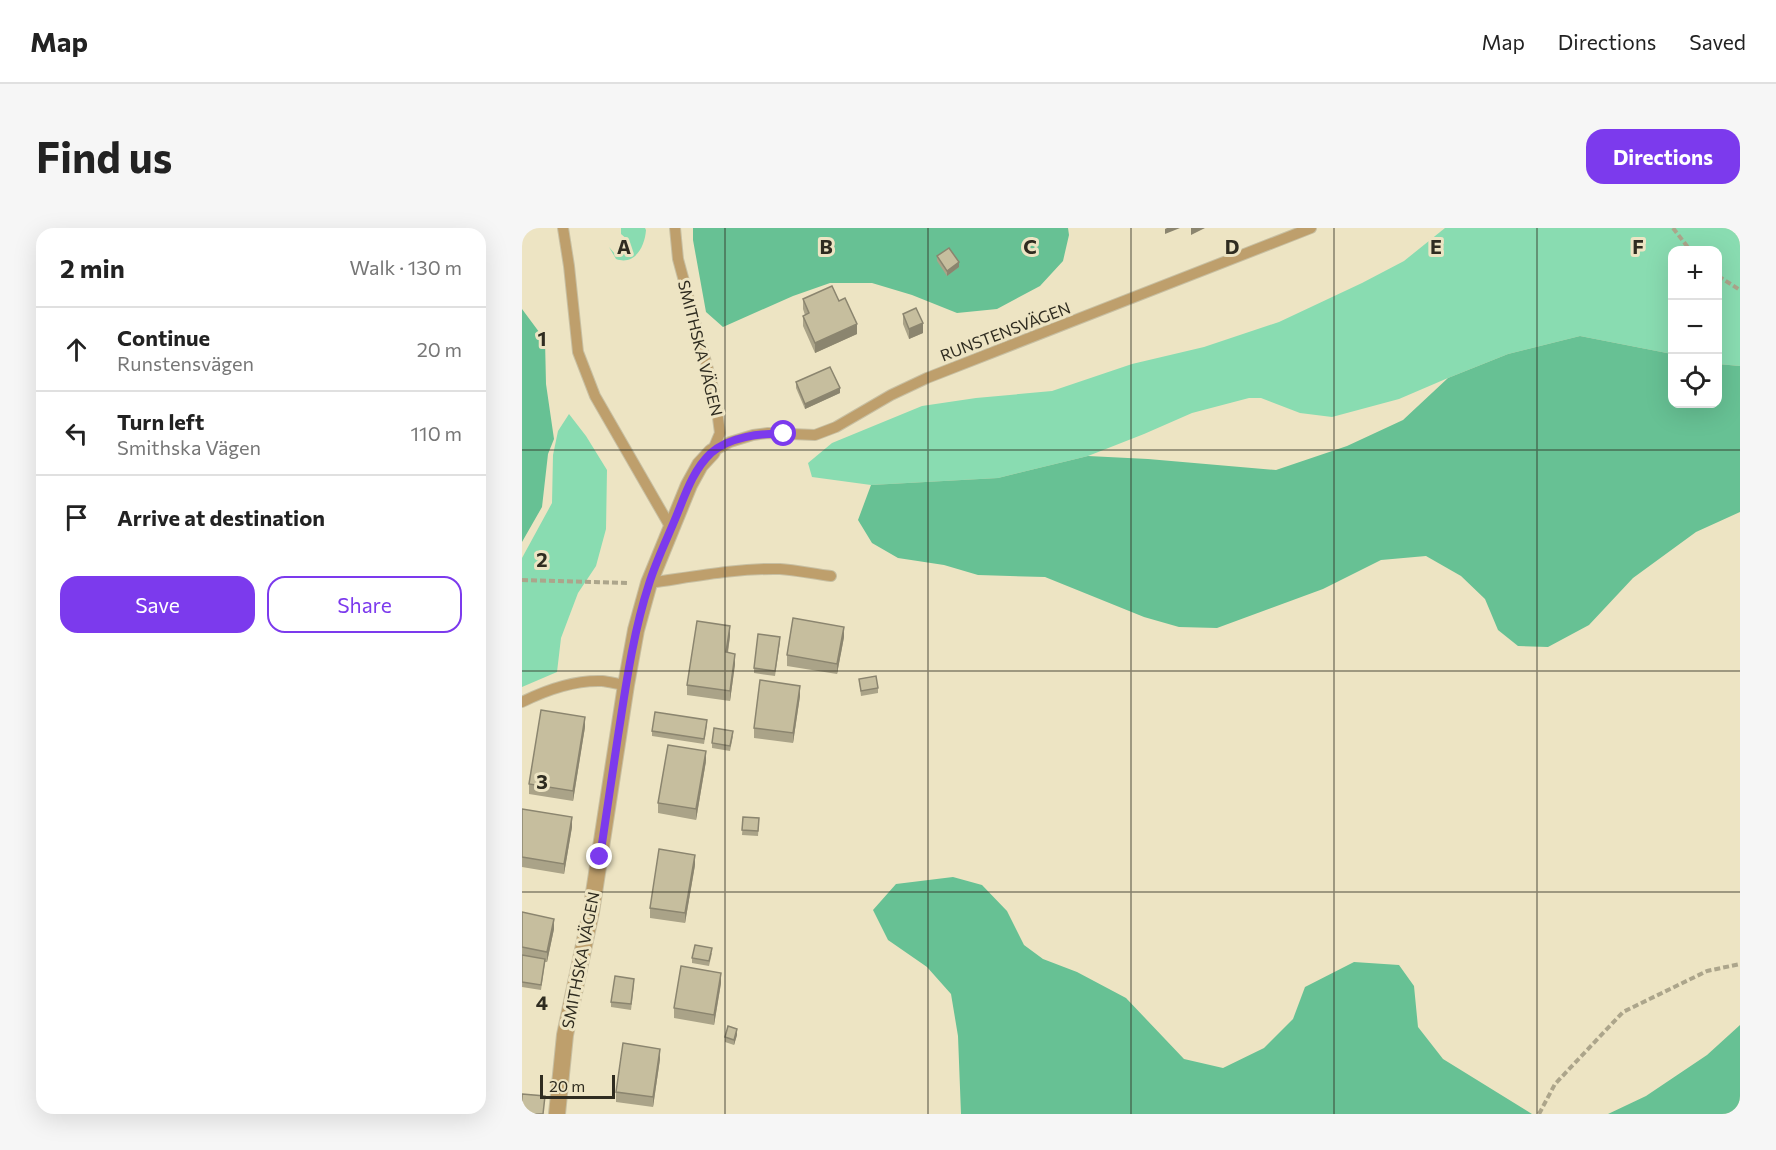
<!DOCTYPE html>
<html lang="en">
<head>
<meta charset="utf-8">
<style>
	body { margin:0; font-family:Commissioner,sans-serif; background:#f6f6f6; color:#222 }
	.controls { position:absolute; right:18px; top:18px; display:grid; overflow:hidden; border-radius:12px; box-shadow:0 6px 24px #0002 }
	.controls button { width:54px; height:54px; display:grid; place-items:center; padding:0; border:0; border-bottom:2px solid #e0e0e0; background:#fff; color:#222; font:30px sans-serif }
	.scale { position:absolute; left:18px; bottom:15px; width:75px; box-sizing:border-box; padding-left:6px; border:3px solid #2f2c20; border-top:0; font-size:16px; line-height:21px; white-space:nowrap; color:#2f2c20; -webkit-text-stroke:4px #ede4c3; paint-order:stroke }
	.stop { position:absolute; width:18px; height:18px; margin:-14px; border:4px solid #7c3aed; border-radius:50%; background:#fff }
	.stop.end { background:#7c3aed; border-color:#fff; box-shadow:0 2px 6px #0008 }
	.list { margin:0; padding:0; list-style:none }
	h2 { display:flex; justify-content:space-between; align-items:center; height:78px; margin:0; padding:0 24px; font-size:26px }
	h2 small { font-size:20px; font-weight:400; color:#767676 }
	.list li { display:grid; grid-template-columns:39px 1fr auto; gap:18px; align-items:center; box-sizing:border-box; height:84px; padding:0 24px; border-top:2px solid #e0e0e0 }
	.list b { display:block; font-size:22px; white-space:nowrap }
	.list p { margin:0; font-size:20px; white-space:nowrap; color:#767676 }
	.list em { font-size:20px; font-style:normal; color:#767676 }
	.actions { display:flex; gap:12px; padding:18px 24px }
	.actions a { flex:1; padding:14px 0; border:2px solid #7c3aed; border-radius:18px; text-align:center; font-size:21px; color:#7c3aed }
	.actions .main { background:#7c3aed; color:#fff }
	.icon { flex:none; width:33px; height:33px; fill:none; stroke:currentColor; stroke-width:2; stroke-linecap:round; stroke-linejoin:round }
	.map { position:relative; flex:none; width:1218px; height:886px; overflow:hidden; border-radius:18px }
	header { display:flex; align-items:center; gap:36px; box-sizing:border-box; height:84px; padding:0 30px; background:#fff; border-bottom:2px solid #e0e0e0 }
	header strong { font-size:28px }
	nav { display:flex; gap:33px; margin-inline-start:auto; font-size:21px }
	.intro { display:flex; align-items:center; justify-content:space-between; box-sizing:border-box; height:144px; padding:0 36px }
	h1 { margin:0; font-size:42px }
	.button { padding:15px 27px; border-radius:18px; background:#7c3aed; color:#fff; font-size:21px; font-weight:700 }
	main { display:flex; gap:36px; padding:0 36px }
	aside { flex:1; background:#fff; border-radius:18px; box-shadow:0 6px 24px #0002 }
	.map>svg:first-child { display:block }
	.green { fill:#89dcb1 }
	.forest { fill:#67c194 }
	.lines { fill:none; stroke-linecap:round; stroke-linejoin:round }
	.service-casing { stroke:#c7bfa2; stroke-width:12 }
	.minor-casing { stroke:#c7bfa2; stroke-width:18 }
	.path { stroke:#aca58b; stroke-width:4; stroke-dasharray:6 3; stroke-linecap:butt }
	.service { stroke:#be9f6c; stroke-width:10 }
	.minor { stroke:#be9f6c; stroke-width:16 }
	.wall { fill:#aaa388 }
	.shaded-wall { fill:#8b856f }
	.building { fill:#c6be9e; stroke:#8b856f; stroke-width:1.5 }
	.route { stroke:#7c3aed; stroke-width:8 }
	.grid { fill:none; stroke:#2f2c20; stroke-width:1.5; stroke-opacity:0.55 }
	.labels { text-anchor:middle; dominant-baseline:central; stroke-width:6; stroke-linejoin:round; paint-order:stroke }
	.street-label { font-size:16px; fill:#2f2c20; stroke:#ede4c3 }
	.grid-label { font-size:20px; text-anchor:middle; font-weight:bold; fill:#2f2c20; stroke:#ede4c3; stroke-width:6; stroke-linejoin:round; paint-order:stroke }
</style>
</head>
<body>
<header>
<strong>Map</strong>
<nav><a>Map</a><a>Directions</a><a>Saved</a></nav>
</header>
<div class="intro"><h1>Find us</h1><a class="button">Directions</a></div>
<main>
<aside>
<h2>2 min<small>Walk · 130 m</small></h2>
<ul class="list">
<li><svg class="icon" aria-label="ahead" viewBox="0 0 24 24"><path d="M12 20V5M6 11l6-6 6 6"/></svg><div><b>Continue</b><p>Runstensvägen</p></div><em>20 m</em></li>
<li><svg class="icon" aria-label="left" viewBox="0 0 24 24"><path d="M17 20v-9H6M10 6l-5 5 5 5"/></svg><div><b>Turn left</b><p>Smithska Vägen</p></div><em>110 m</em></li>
<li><svg class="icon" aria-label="arrive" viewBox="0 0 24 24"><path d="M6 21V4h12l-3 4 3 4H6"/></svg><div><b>Arrive at destination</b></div></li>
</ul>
<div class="actions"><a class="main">Save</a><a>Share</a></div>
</aside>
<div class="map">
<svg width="1218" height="886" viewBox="0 0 1218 886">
	<rect width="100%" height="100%" fill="#ede4c3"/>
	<g class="green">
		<path d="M99,0H123L124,2C123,18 113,38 94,31L87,19L93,26H96L105,19L106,12L99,6Z"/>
		<polygon points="923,0 1218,0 1218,138 1196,136 1196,22 1150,22 1150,126 1058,108 986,126 926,150 877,171 810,189 778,185 739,170 727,170 670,185 622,206 566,228 476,250 349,257 290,249 286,235 310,215 400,178 454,170 530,163 610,136 682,119 757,94 840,55 882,33"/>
		<polygon points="47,186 64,208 85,242 84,301 74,338 56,365 39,410 35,444 0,459 0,330 30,275 31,227 36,203"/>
	</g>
	<g class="forest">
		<polygon points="171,0 546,0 547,7 541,33 518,58 475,81 435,85 390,67 350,55 308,55 271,68 201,99 184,84 171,12"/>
		<polygon points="0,81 23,112 24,156 32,211 26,226 20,279 0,314"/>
		<polygon points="1058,108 1150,126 1150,176 1196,176 1196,136 1218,138 1218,284 1174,304 1111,350 1067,397 1026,419 996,418 976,402 963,371 939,348 904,328 859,332 801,361 695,400 657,399 622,389 523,349 456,347 422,337 376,330 350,315 336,292 349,257 476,250 566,228 626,231 754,242 825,218 881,192 926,150 986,126"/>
		<polygon points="431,649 460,657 485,683 502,717 521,731 555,744 604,770 662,831 701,840 742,820 771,791 783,759 832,734 877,737 892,758 896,799 921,831 1010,886 439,886 436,808 429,766 405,739 366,712 351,682 374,656"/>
		<polygon points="1218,797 1218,886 1086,886 1124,868 1185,827"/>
	</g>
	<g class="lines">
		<defs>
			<g id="service">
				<polyline points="41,0 47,38 56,124 73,168 149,300"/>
				<polyline points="153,0 156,31 191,160 196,190 198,205 190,224"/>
				<polyline points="190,224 208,214 231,207 246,205 293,207 314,199 369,167 405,150 789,0"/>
				<path d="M127,355C170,349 214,340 258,341C274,342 292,346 309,348"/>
				<path d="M0,474C24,462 52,452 80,453C88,454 96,456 104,457"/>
			</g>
			<polyline id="minor" points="35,886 43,807 69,684 104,457 114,402 127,355 167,257 178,237 190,224"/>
		</defs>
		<use href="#service" class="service-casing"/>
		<use href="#minor" class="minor-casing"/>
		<g class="path">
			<polyline points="1151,0 1168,22"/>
			<polyline points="1196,48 1218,62"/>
			<polyline points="0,352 105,355"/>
			<polyline points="1017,886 1033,856 1101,784 1185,743 1218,736"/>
		</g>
		<use href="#service" class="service"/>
		<use href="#minor" class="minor"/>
	</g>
	<g class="wall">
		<polygon points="415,28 437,39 425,48 415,33"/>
		<polygon points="281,71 317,73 335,106 293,125 281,98 281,88 283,87 281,81"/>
		<polygon points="381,86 401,105 387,111 381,96"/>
		<polygon points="274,154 318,165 283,181 274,160"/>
		<polygon points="208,408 206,425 213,436 208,473 165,467 165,457"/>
		<polygon points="322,409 315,446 265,438 265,427"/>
		<polygon points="258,414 253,448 232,445 232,440"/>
		<polygon points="337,451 356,460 356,465 339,468"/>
		<polygon points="278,468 271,515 232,510 232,500"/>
		<polygon points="185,497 182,516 130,508 130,503"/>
		<polygon points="63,499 51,573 7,566 7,556"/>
		<polygon points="211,508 208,523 190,520 190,515"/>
		<polygon points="184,533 174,592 136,585 136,575"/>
		<polygon points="0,581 50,599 42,646 0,639"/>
		<polygon points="221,589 237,590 236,608 220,607"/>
		<polygon points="173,637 163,695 128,690 128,680"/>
		<polygon points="0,684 32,701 25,734 23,734 19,762 0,759"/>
		<polygon points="190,725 187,738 170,735 170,730"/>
		<polygon points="199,755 192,797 152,790 152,780"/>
		<polygon points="112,756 109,782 89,779 89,774"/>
		<polygon points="215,807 212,817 203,814 203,809"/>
		<polygon points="138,831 131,879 94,874 94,864"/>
	</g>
	<g class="shaded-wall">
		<polygon points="645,0 658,0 643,6 643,1"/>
		<polygon points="669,0 683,0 669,7"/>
		<polygon points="437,34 437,39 425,48 425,43"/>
		<polygon points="401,95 401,105 387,111 387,101"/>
		<polygon points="335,96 335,106 293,125 293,115"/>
		<polygon points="318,160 318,165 283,181 283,176"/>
		<polygon points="208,398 208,408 204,435 204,424"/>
		<polygon points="322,399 322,409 315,446 315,436"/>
		<polygon points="213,426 213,436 208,473 208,463"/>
		<polygon points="278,458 278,468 271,515 271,505"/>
		<polygon points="63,489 63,499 51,573 51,563"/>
		<polygon points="184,523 184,533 174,592 174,581"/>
		<polygon points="50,589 50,599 42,646 42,636"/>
		<polygon points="173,627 173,637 163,695 163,685"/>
		<polygon points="32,691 32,701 25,734 25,724"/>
		<polygon points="199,745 199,755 192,797 192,787"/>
		<polygon points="215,801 215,807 212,817 212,812"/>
		<polygon points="138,821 138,831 131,879 131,869"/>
	</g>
	<g class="building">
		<polygon points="427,20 437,34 425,43 415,28"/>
		<polygon points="310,58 317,73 323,70 335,96 293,115 281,88 287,85 281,71"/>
		<polygon points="394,80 401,95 387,101 381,86"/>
		<polygon points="308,139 318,160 283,176 274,154"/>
		<polygon points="271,390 322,399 315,436 265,427"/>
		<polygon points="175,393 208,398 204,424 213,426 208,463 165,457"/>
		<polygon points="236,406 258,409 253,443 232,440"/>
		<polygon points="354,448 356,460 339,463 337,451"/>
		<polygon points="238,452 278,458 271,505 232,500"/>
		<polygon points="19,482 63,489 51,563 7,556"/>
		<polygon points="133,484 185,492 182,511 130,503"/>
		<polygon points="192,500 211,503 208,518 190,515"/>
		<polygon points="146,517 184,523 174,581 136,575"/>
		<polygon points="0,581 50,589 42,636 0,629"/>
		<polygon points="221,589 237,590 236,603 220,602"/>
		<polygon points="137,621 173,627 163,685 128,680"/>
		<polygon points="0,684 32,691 25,724 0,719"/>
		<polygon points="173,717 190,720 187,733 170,730"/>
		<polygon points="0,727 23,731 19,757 0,754"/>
		<polygon points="159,738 199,745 192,787 152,780"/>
		<polygon points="93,748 112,751 109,776 89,774"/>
		<polygon points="206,798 215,801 212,812 203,809"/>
		<polygon points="101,815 138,821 131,869 94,864"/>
		<polygon points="0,866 23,868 21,886 0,886"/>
	</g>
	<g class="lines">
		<path class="route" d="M78,629C84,589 90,548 96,508C104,457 111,405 127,356C134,333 145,311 154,289C163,267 171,242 189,225C207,209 238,205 262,206"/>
	</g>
	<path class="grid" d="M203,0V886M406,0V886M609,0V886M812,0V886M1015,0V886M0,222H1218M0,443H1218M0,664H1218"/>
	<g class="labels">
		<g class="street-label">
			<text transform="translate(483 103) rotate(-21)">RUNSTENSVÄGEN</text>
			<text transform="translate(179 120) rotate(76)">SMITHSKA VÄGEN</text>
			<text transform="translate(58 732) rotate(-79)">SMITHSKA VÄGEN</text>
		</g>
	</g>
	<g class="grid-label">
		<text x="102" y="26">A</text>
		<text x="304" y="26">B</text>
		<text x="508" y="26">C</text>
		<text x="710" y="26">D</text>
		<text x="914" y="26">E</text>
		<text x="1116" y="26">F</text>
		<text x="20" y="118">1</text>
		<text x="20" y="339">2</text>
		<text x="20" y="561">3</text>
		<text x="20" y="782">4</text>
	</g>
</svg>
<div class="controls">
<button>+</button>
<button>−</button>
<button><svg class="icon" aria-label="locate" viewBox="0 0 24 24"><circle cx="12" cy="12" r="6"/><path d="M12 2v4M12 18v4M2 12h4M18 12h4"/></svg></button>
</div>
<div class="scale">20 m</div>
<div class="stop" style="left:262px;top:206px"></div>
<div class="stop end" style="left:78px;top:629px"></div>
</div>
</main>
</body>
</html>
